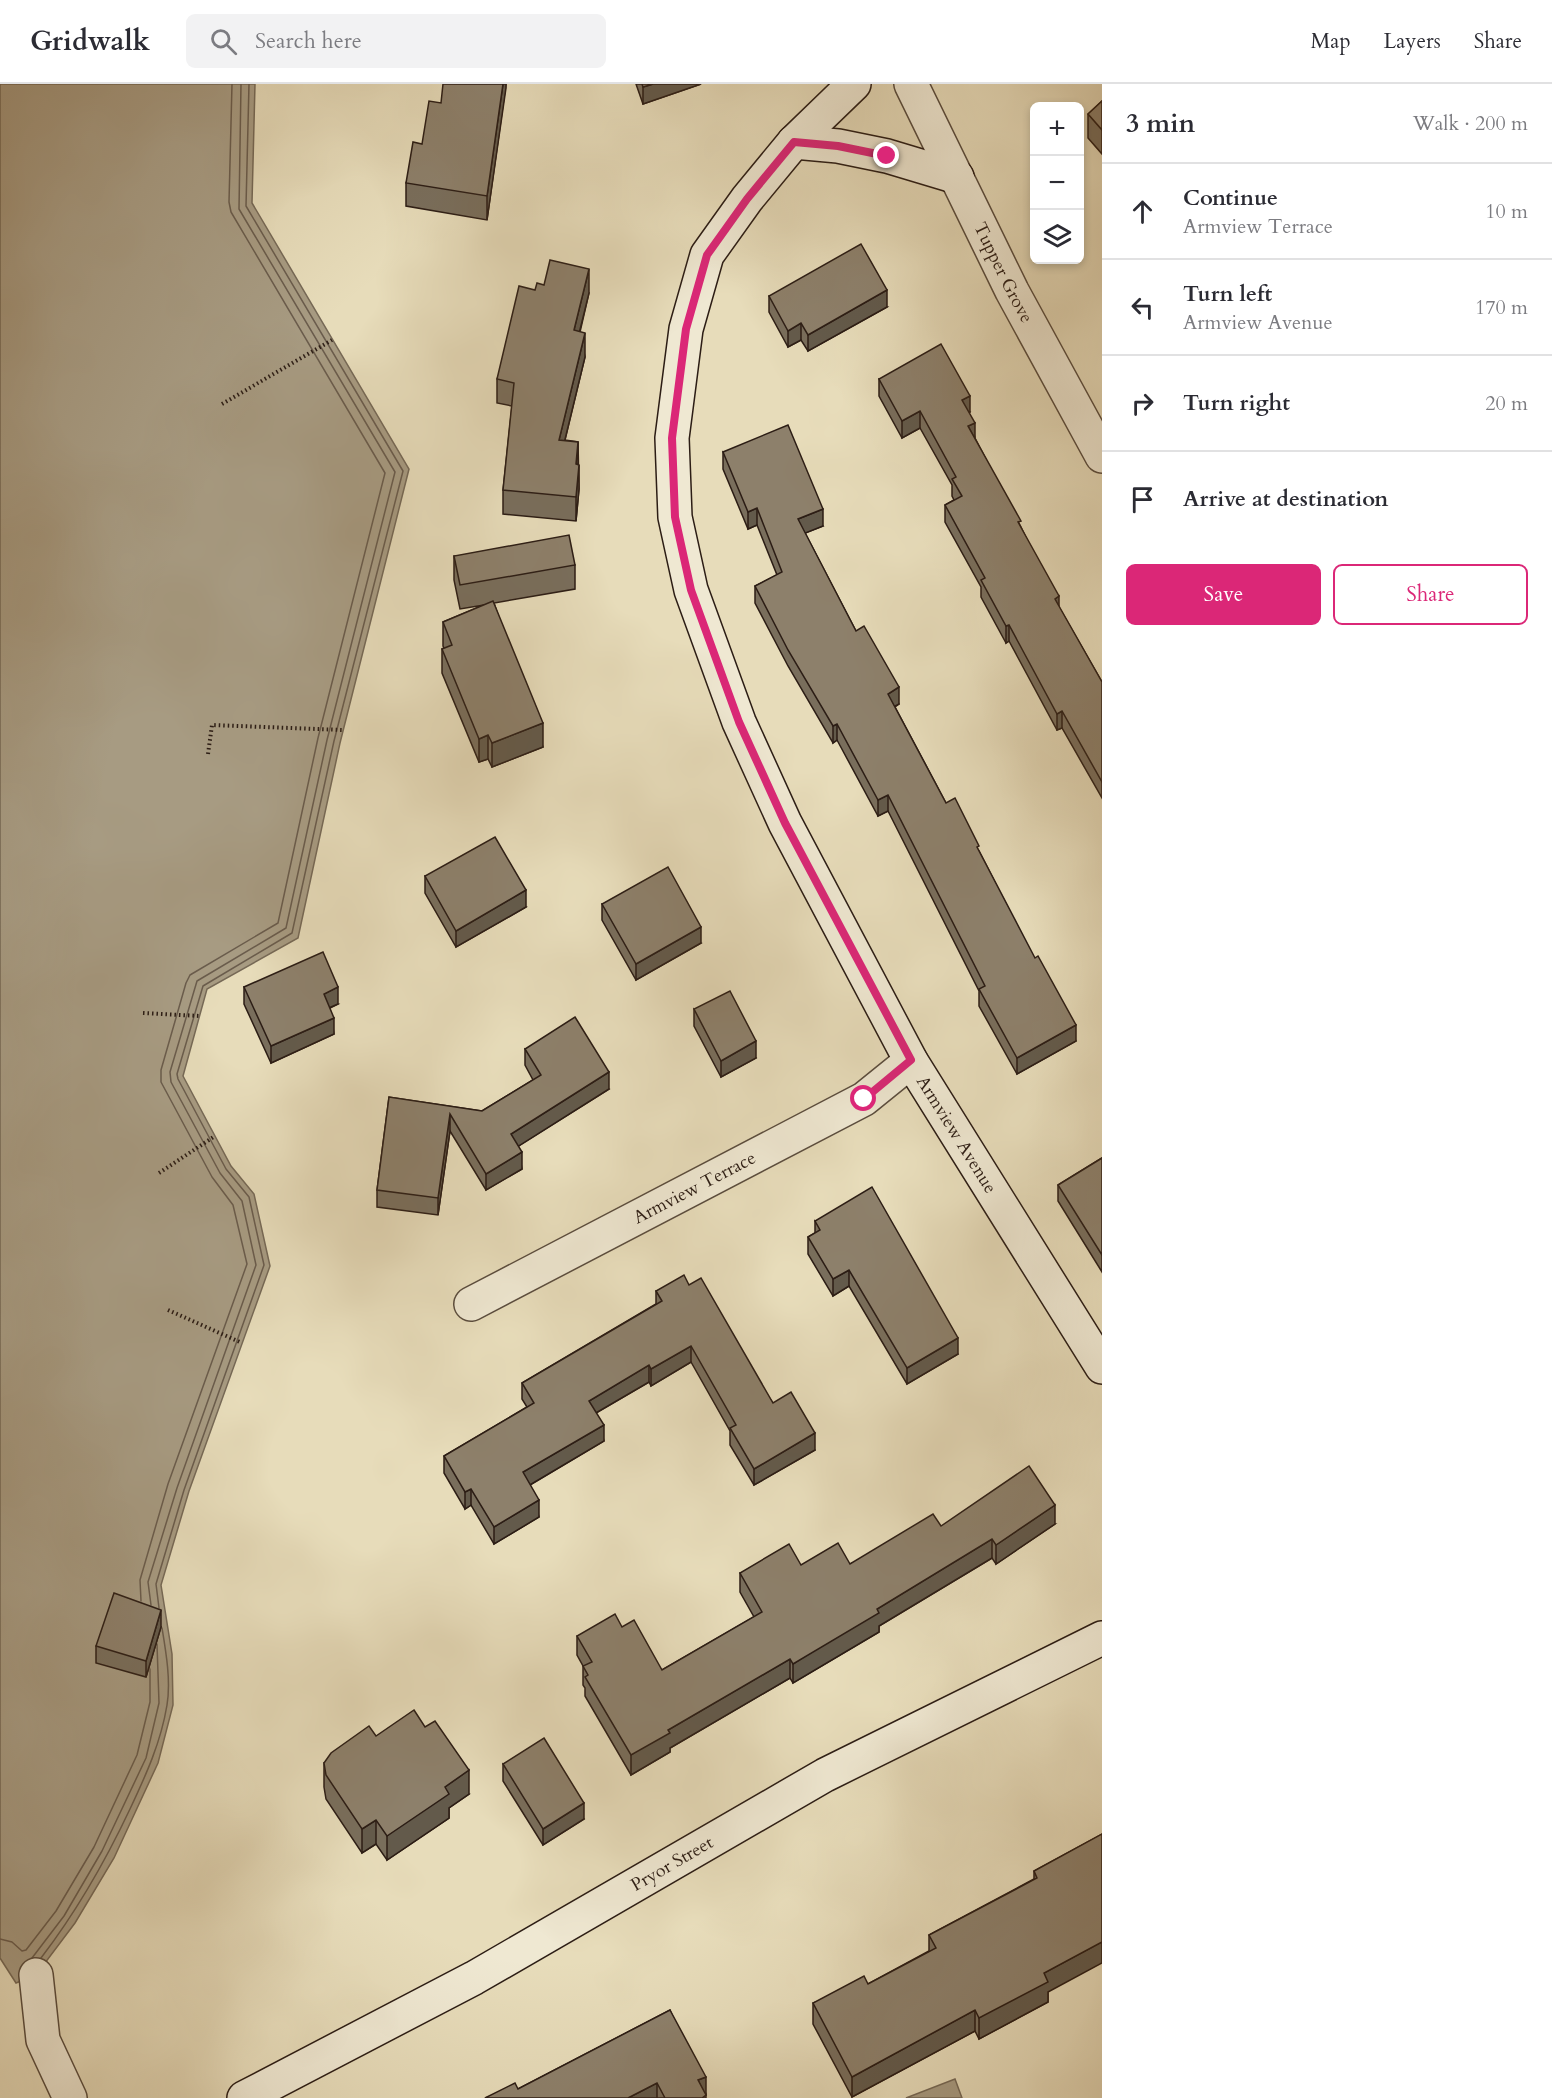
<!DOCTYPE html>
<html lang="en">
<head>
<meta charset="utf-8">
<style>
	body { margin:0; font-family:Cardo,serif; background:#f2f2f3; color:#2b2b33 }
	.controls { position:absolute; right:18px; top:18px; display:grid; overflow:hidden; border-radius:9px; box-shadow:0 3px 9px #0003 }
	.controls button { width:54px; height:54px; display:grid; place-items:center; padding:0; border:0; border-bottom:2px solid #e1e1e2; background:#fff; color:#2b2b33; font:30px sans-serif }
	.stop { position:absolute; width:18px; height:18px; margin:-14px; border:4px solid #db2777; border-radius:50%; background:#fff }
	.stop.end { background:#db2777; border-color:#fff; box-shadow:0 2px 6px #0008 }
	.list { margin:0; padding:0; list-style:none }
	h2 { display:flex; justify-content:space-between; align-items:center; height:78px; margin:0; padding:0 24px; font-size:26px }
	h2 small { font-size:20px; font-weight:400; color:#7c7c81 }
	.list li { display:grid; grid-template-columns:39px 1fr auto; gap:18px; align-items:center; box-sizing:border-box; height:96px; padding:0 24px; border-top:2px solid #e1e1e2 }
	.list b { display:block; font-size:22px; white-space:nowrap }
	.list p { margin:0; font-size:20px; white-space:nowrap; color:#7c7c81 }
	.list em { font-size:20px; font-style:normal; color:#7c7c81 }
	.actions { display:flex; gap:12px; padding:18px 24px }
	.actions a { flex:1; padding:14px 0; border:2px solid #db2777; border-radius:9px; text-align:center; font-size:21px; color:#db2777 }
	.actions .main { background:#db2777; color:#fff }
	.icon { flex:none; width:33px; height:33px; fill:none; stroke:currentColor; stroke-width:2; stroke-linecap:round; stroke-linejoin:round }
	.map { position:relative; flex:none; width:1102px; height:2014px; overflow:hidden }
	header { display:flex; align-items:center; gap:36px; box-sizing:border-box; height:84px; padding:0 30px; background:#fff; border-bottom:2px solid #e1e1e2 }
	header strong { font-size:28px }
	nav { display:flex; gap:33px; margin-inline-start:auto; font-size:21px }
	.search { width:420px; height:54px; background:#f2f2f3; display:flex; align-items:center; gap:15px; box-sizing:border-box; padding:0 21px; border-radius:9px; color:#7c7c81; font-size:22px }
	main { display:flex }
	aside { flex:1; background:#fff }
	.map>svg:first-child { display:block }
	.water { fill:#a79b82; stroke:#766956; stroke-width:1.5 }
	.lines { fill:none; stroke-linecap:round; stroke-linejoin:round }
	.shore { stroke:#6a5c4c; stroke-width:1.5 }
	.street-casing { stroke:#5b4d3e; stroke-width:36 }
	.secondary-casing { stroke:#2c1d15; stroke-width:36 }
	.path { stroke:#2c1d15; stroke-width:4; stroke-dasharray:1.5 3; stroke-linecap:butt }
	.street { stroke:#efe8d2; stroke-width:33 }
	.secondary { stroke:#efe8d2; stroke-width:33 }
	.wall { fill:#796e5c; stroke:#2c1d15; stroke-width:1.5 }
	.shaded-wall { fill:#635a4b; stroke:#2c1d15; stroke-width:1.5 }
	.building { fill:#8d806b; stroke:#2c1d15; stroke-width:1.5 }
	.route { stroke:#db2777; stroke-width:8 }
	.labels { text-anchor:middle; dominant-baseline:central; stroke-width:4.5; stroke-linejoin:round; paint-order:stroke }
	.street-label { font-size:18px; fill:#2c1d15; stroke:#efe8d2 }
</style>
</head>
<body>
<header>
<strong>Gridwalk</strong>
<div class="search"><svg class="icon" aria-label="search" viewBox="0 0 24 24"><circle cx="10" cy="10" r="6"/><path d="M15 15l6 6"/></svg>Search here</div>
<nav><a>Map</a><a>Layers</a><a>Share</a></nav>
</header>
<main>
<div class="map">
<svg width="1102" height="2014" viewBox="0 0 1102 2014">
	<rect width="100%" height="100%" fill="#e7dcba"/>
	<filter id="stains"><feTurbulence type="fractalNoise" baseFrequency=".00333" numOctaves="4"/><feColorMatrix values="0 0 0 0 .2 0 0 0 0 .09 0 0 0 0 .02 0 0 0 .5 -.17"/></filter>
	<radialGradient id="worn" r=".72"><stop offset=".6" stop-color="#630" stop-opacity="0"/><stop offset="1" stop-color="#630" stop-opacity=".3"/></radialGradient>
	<g class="water">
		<polygon points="0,0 255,0 252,119 409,385 340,659 298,854 207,905 183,992 231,1082 254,1110 270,1182 189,1407 161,1501 172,1570 173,1621 158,1679 114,1774 75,1839 36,1891 16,1899 0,1874"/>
		<polygon points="955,1995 962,2014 906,2014"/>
	</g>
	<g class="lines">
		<g class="shore">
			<polyline points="141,1517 140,1496 168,1400 247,1180 233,1121 212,1093 161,998 161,986 186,899 190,891 278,839 318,654 385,389 231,128 229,118 232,0"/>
			<polyline points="151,1521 148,1498 177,1404 256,1181 242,1117 220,1089 171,998 170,988 197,897 286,844 327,656 395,388 239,125 241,0"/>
			<polyline points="159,1524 156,1500 184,1406 264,1181 249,1113 226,1085 178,995 177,990 203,902 292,849 334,657 403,387 246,122 249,0"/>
			<polyline points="0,1855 12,1858 22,1867 26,1866 56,1827 94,1763 137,1671 150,1618 150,1585"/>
			<polyline points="32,1874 64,1832 102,1767 146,1674 159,1619 157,1560"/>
			<path d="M41,1874C77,1827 105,1778 130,1725C146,1691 161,1658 167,1621C171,1597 166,1568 162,1544"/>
		</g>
		<defs>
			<g id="street">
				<path id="s1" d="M911,0L1012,207L1102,372"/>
				<path id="s2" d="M471,1220L864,1015L911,977"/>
				<polyline points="36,1891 43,1956 70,2014"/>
			</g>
			<g id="secondary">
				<path id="s3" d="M854,0L794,58L747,115L707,171L686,245L672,354L675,433L691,506L739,638L785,739L911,977L1102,1283"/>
				<polyline points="794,58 838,62 887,72 957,93"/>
				<path id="s4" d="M244,2014L474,1894L825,1691L1102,1554"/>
			</g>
		</defs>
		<use href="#street" class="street-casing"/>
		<use href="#secondary" class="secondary-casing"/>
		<g class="path">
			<polyline points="222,320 332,256"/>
			<polyline points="208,670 212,641 343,646"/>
			<polyline points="143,929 200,932"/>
			<polyline points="159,1089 215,1052"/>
			<polyline points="168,1226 242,1259"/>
		</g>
		<use href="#street" class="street"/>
		<use href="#secondary" class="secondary"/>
	</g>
	<g class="wall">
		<polygon points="506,0 487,136 406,122 406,99 441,19"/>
		<polygon points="636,0 701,0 643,20"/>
		<polygon points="1102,17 1102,70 1088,54 1088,30"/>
		<polygon points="535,206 589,209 580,248 585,273 565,356 578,358 579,405 576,437 503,430 503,406 512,322 497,319 497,295"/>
		<polygon points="769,212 887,223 808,267 801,256 788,263 769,228"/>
		<polygon points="879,295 970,328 969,329 975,354 1021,443 1059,523 1102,598 1102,714 1062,644 1057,646 1009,557 1006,559 981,513 981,503 945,438 945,421 954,416 952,412 952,401 920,344 902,354 879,312"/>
		<polygon points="723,368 823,442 805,449 856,547 899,620 895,623 946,719 979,767 1076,957 1017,990 979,922 979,907 888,727 878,732 837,656 833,659 788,582 755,519 755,502 777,491 757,441 748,445 723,385"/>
		<polygon points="454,472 575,481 575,505 494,519 543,663 492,683 488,675 479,678 442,589 442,565 444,564 443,562 443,538 484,521 460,525 454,496"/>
		<polygon points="425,792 526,823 456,863 425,809"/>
		<polygon points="602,820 701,859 636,896 602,836"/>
		<polygon points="244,903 338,920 330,924 334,950 271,979 244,920"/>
		<polygon points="694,925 756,974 721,993 694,942"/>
		<polygon points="525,965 609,1005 518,1062 522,1085 486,1106 450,1047 438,1131 377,1123 377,1106 389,1013 482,1027 533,996 525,981"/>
		<polygon points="1102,1074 1102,1188 1058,1117 1058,1101"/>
		<polygon points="815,1137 958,1270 907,1300 849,1202 833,1212 808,1170 808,1153 815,1149"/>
		<polygon points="689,1201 773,1319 815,1366 754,1401 730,1361 730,1347 691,1278 651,1302 649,1298 596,1329 604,1357 530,1401 539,1433 494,1460 471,1421 465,1425 444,1389 444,1372 527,1323 522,1315 522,1299 656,1220 656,1207"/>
		<polygon points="1055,1440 996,1480 992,1474 879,1542 879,1548 793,1599 790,1594 670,1664 670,1668 631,1691 585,1612 585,1604 583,1601 583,1582 577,1571 577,1552 622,1543 662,1586 754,1533 740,1508 740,1489 801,1481 850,1480 941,1442"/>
		<polygon points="161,1543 146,1593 96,1579 96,1562"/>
		<polygon points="324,1679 469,1710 449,1724 449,1734 387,1776 376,1760 362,1769 326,1715 324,1703"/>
		<polygon points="503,1680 584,1735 543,1761 503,1697"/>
		<polygon points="1102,1750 1048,1908 1048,1918 979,1955 975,1947 852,2013 813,1940 813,1919 868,1900 929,1867 929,1851 1034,1795 1034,1787"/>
		<polygon points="670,1926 706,2010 706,2014 485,2014 518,2005"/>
	</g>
	<g class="shaded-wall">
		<polygon points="503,0 506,0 506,4 487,136 487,112"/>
		<polygon points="653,0 701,0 643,20 643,3"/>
		<polygon points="589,185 589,209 574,270 574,246"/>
		<polygon points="887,206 887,223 808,267 808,251"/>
		<polygon points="801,239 801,256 788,263 788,247"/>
		<polygon points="585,249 585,273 559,380 559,356"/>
		<polygon points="970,312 970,328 962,332 962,316"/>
		<polygon points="920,327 920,344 902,354 902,337"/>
		<polygon points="975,339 975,355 968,342"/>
		<polygon points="578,358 578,381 576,380"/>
		<polygon points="579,381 579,405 576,437 576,413"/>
		<polygon points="757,424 757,441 748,445 748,428"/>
		<polygon points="823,425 823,442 798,452 798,435"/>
		<polygon points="1059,512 1059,529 1055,515"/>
		<polygon points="1009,541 1009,557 1006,559 1006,542"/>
		<polygon points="899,603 899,620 888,626 888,610"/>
		<polygon points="1062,627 1062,644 1057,646 1057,630"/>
		<polygon points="543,639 543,663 492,683 492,659"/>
		<polygon points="837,640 837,656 833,659 833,642"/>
		<polygon points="488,651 488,675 479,678 479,655"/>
		<polygon points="888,711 888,727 878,732 878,716"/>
		<polygon points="526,806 526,823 456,863 456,847"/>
		<polygon points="701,843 701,859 636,896 636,880"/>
		<polygon points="338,903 338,920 324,926 324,910"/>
		<polygon points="334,934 334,950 271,979 271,962"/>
		<polygon points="1076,941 1076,957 1017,990 1017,974"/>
		<polygon points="756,957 756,974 721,993 721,977"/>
		<polygon points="609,988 609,1005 511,1067 511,1050"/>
		<polygon points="450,1030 450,1047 438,1131 438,1114"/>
		<polygon points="522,1068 522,1085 486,1106 486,1090"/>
		<polygon points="849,1186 849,1202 833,1212 833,1195"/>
		<polygon points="958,1254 958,1270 907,1300 907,1284"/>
		<polygon points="691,1262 691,1278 651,1302 651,1285"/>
		<polygon points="649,1281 649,1298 589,1333 589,1317"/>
		<polygon points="604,1341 604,1357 523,1405 523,1388"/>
		<polygon points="815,1349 815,1366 754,1401 754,1385"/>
		<polygon points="471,1405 471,1421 465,1425 465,1408"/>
		<polygon points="539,1416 539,1433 494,1460 494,1443"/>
		<polygon points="1055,1421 1055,1440 996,1480 996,1461"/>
		<polygon points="992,1455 992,1474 879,1542 879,1548 793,1599 793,1580 877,1525"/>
		<polygon points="161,1526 161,1543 146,1593 146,1577"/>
		<polygon points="790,1575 790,1594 670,1664 670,1668 631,1691 631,1671 668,1646"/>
		<polygon points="469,1686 469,1710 449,1724 449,1734 387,1776 387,1752 445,1703"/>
		<polygon points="584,1719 584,1735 543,1761 543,1745"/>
		<polygon points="376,1736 376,1760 362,1769 362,1745"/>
		<polygon points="1102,1858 1102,1879 1048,1908 1048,1918 979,1955 979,1934 1044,1889"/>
		<polygon points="975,1926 975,1947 852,2013 852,1993"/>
		<polygon points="706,1993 706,2012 698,1996"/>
		<polygon points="657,1999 657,2014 628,2014"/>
	</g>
	<g class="building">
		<polygon points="443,0 503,0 487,112 406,99 413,58 422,60 429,17 441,19"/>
		<polygon points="642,0 653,0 643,3"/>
		<polygon points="1102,17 1102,46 1088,30"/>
		<polygon points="861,160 887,206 808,251 801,239 788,247 769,212"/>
		<polygon points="550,176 589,185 574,246 585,249 559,356 578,358 576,380 579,381 576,413 503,406 514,299 497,295 519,202 535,206 537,199 544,201"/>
		<polygon points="941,260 970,312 962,316 975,339 968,342 1021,437 1018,438 1059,512 1055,515 1102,598 1102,698 1062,627 1057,630 1009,541 1006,542 981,496 985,494 945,421 962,412 952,395 956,393 920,327 902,337 879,295"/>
		<polygon points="788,341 823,425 798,435 856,547 864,542 899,603 888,610 946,719 955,714 979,762 977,763 1035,874 1038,872 1076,941 1017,974 979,905 985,902 888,711 878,716 837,640 833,642 788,566 755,502 782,488 757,424 748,428 723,368"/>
		<polygon points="569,451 575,481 460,501 454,472"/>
		<polygon points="493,517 543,639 492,659 488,651 479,655 442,565 452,561 443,538"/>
		<polygon points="495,753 526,806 456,847 425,792"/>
		<polygon points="668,783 701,843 636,880 602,820"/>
		<polygon points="323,868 338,903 324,910 334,934 271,962 244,903"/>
		<polygon points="730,907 756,957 721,977 694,925"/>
		<polygon points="575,933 609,988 511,1050 522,1068 486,1090 450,1030 438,1114 377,1106 389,1013 482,1027 541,991 525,965"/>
		<polygon points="1102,1074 1102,1171 1058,1101"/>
		<polygon points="872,1103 958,1254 907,1284 849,1186 833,1195 808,1153 820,1146 815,1137"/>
		<polygon points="684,1191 689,1201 701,1194 773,1319 791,1308 815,1349 754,1385 730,1344 736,1341 691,1262 651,1285 649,1281 589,1317 604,1341 523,1388 539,1416 494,1443 471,1405 465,1408 444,1372 534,1319 522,1299 662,1217 656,1207"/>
		<polygon points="1029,1382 1055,1421 996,1461 992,1455 877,1525 879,1529 793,1580 790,1575 668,1646 670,1649 631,1671 585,1593 588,1591 583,1582 592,1578 577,1552 615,1530 622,1543 634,1536 662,1586 762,1528 740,1489 789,1460 801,1481 838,1459 850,1480 933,1430 941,1442"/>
		<polygon points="114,1509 161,1526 146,1577 96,1562"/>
		<polygon points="414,1626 425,1643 435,1637 469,1686 445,1703 449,1710 387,1752 376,1736 362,1745 326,1691 324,1679 331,1669 369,1642 376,1652"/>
		<polygon points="544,1654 584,1719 543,1745 503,1680"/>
		<polygon points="1102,1750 1102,1858 1044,1889 1048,1898 979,1934 975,1926 852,1993 813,1919 864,1892 868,1900 936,1864 929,1851 1037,1794 1034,1787"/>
		<polygon points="670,1926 706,1993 698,1996 706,2011 702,2014 665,2014 657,1999 628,2014 485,2014 515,1999 518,2005"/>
	</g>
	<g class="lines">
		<polyline class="route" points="864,1015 911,976 785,739 739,638 691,506 675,433 672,354 686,245 707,171 747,115 794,58 838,62 887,72"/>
	</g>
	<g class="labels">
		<g class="street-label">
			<text stroke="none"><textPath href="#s1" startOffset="210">Tupper Grove</textPath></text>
			<text stroke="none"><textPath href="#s3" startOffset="1174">Armview Avenue</textPath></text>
			<text stroke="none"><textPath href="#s2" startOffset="252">Armview Terrace</textPath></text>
			<text stroke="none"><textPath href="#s4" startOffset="488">Pryor Street</textPath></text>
		</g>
	</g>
	<rect width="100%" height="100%" filter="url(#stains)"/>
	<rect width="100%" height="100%" fill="url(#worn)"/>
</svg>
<div class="controls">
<button>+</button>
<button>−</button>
<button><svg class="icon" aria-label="layers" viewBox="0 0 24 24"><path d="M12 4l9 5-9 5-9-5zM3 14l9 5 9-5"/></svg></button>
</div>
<div class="stop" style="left:864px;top:1015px"></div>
<div class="stop end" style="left:887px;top:72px"></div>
</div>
<aside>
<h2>3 min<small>Walk · 200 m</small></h2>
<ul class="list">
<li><svg class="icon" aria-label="ahead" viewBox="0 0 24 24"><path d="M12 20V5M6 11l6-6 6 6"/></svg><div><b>Continue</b><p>Armview Terrace</p></div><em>10 m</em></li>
<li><svg class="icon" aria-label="left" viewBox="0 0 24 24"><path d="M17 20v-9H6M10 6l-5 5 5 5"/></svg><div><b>Turn left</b><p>Armview Avenue</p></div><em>170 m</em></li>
<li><svg class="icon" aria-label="right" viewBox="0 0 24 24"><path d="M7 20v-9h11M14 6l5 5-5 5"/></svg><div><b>Turn right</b></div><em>20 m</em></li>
<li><svg class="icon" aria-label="arrive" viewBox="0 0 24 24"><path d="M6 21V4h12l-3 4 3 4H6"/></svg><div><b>Arrive at destination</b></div></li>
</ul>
<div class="actions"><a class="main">Save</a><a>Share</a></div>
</aside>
</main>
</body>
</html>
